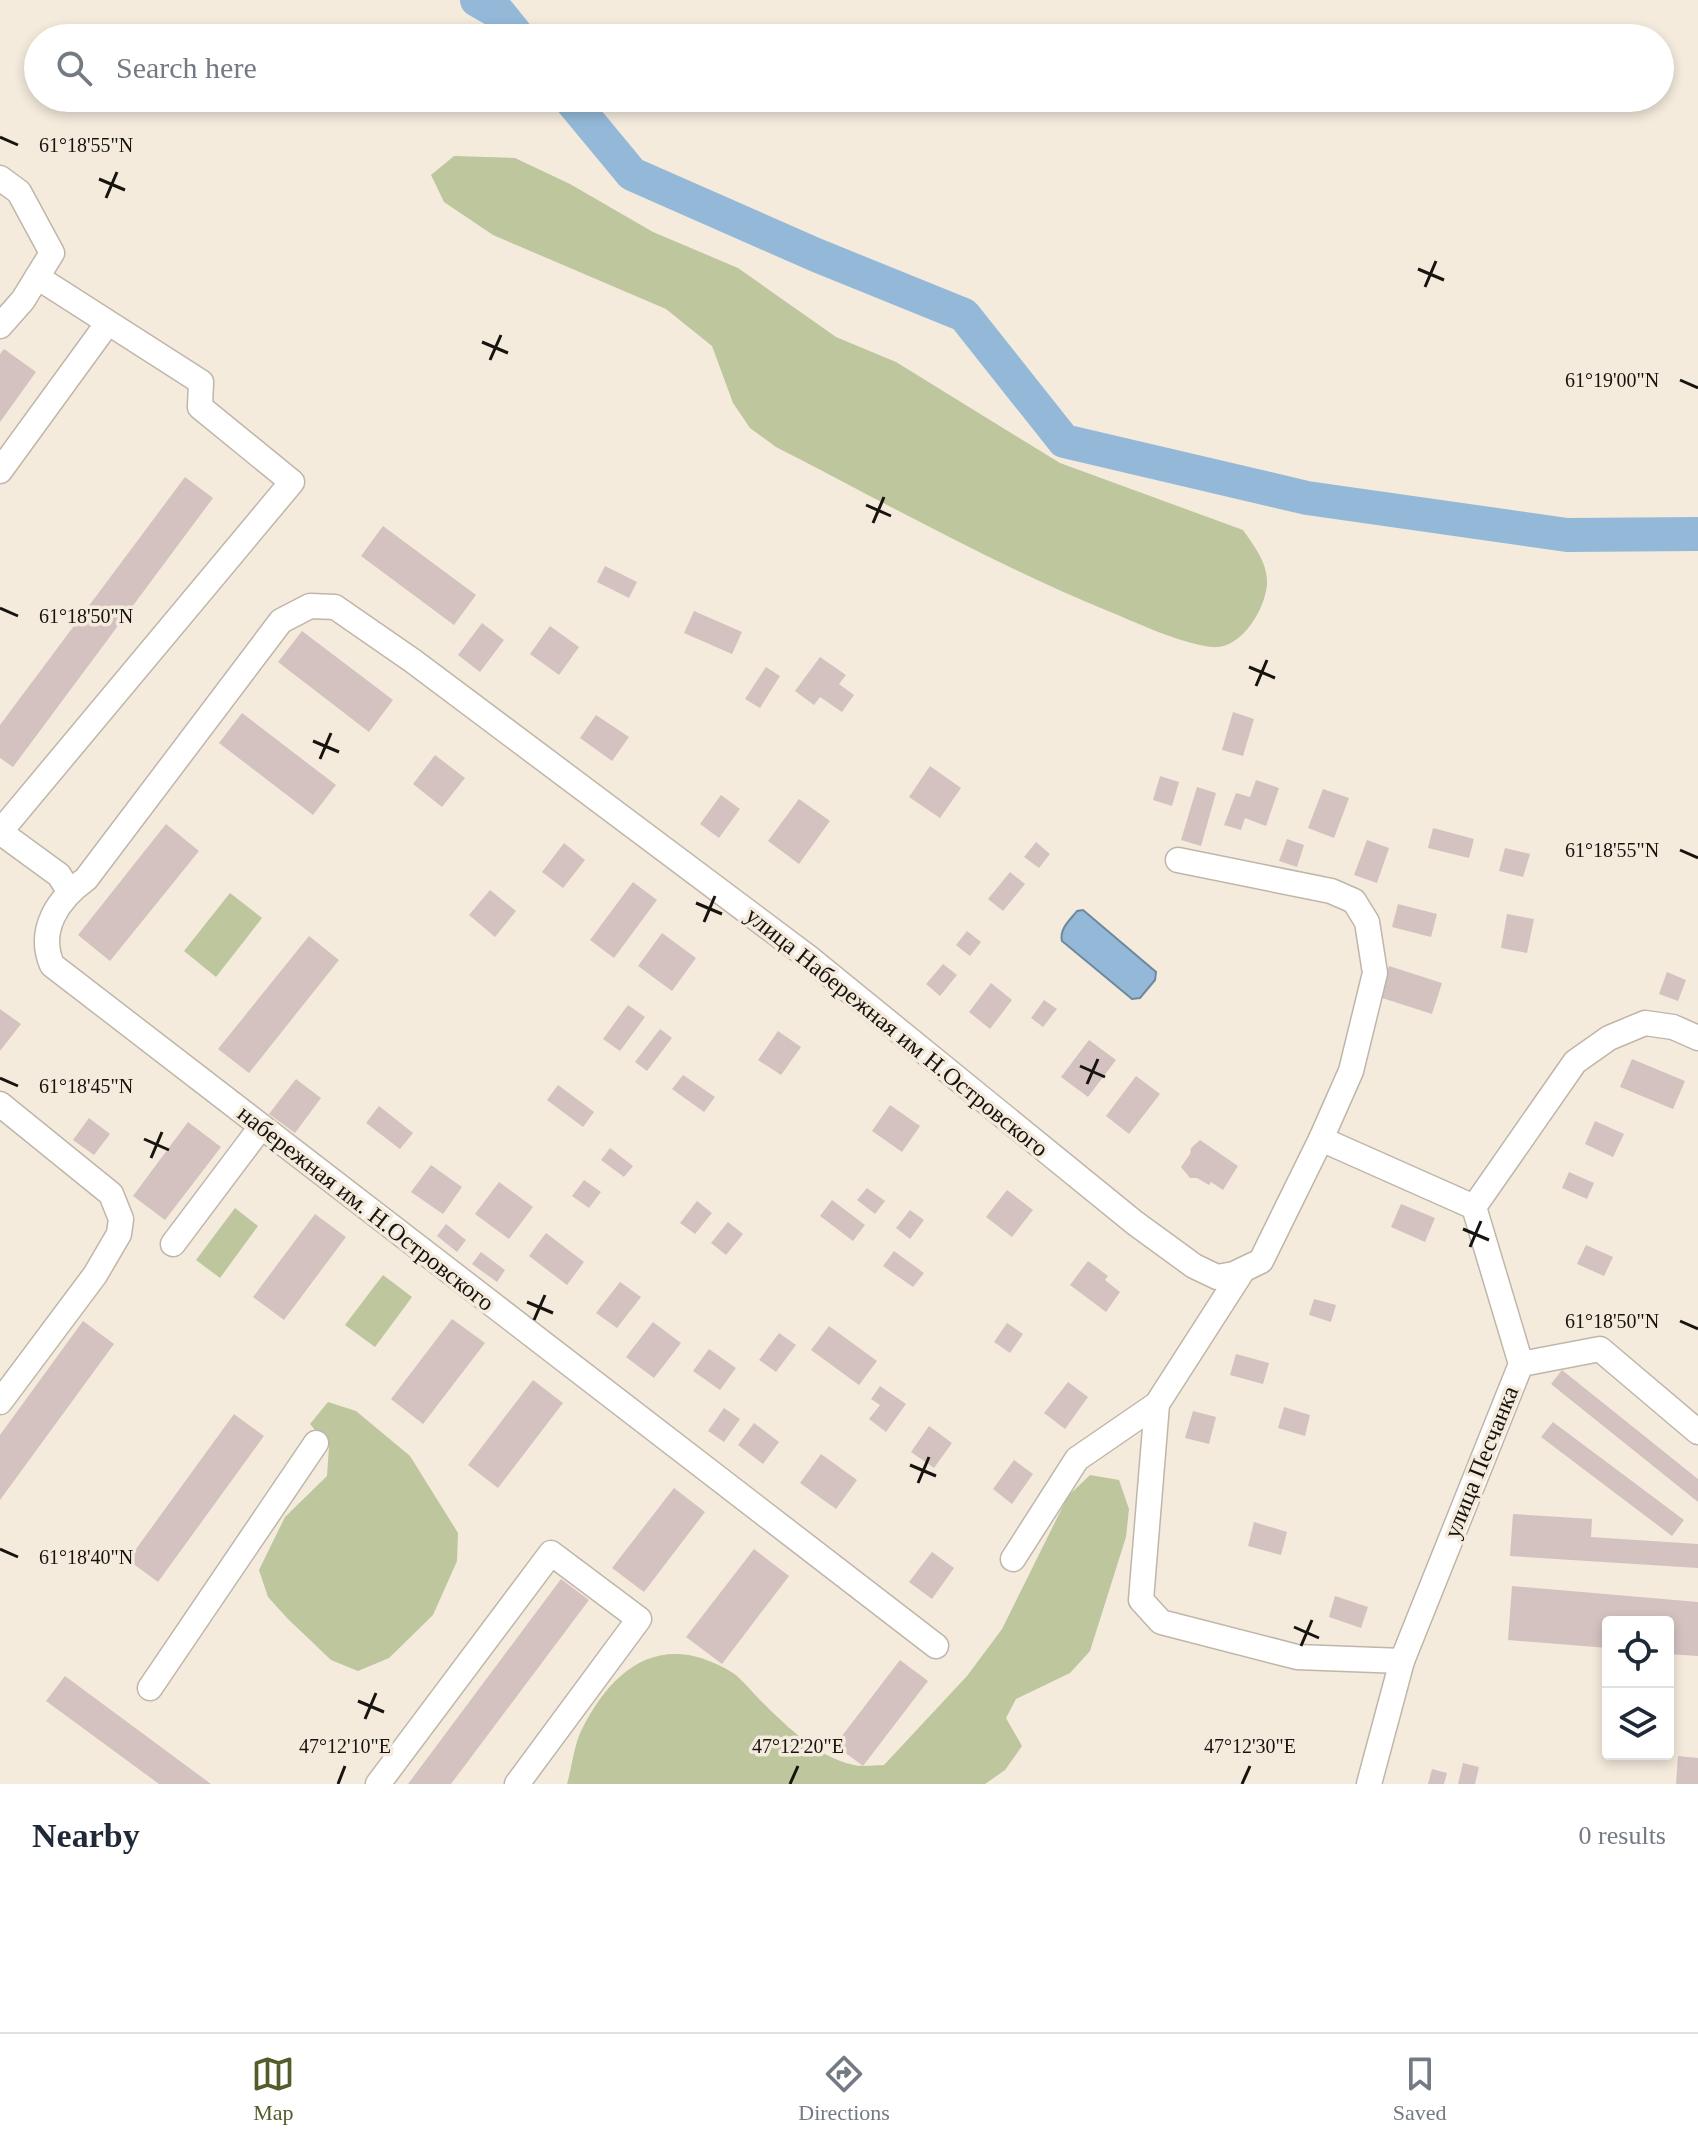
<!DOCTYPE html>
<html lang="en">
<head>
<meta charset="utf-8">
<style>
	body { margin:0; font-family:"Times New Roman",serif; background:#f2f2f3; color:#1f2937 }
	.controls { position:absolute; right:24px; bottom:24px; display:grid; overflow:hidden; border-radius:8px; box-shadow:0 4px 12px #0003 }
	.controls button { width:72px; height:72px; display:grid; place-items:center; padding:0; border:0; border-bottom:2px solid #e0e1e3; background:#fff; color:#1f2937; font:40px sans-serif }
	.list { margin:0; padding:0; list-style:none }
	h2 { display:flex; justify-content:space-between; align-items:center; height:104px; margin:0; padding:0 32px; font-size:34px }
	h2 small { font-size:26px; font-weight:400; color:#747a83 }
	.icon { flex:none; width:44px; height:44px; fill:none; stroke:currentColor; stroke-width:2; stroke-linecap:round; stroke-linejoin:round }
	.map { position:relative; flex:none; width:1698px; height:1784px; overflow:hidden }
	.search { position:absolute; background:#fff; box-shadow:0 4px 12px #0003; left:24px; right:24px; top:24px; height:88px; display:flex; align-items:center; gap:20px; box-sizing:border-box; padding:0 28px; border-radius:44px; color:#747a83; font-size:30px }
	.sheet { height:248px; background:#fff }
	nav { display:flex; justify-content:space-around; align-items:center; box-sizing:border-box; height:112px; border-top:2px solid #e0e1e3; background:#fff; font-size:22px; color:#747a83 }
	nav a { display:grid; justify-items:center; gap:4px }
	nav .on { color:#555b29 }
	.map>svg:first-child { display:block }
	.green { fill:#bdc69c }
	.water { fill:#94b9d8; stroke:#6e889c; stroke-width:2 }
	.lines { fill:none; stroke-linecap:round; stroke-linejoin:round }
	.river { stroke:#94b9d8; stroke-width:34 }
	.building { fill:#d4c2c0 }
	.minor-casing { stroke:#bfb6a9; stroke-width:27 }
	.minor { stroke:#fff; stroke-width:24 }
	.ticks { fill:none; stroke:#17140f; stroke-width:3 }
	.labels { text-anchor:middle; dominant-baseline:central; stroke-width:7; stroke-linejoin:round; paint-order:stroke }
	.street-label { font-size:24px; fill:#17140f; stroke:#f4ebdd }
	.ticks-label { font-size:20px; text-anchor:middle; fill:#17140f; stroke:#f4ebdd; stroke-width:7; stroke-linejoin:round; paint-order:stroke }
</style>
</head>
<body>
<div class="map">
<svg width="1698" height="1784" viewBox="0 0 1698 1784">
	<rect width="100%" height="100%" fill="#f4ebdd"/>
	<g class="green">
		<path d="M454,156L515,158L570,184L653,232L738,268L836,337L896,362L1060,463L1243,530C1254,546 1268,563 1267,584C1265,610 1241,650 1212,647C1182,644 1137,623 1108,611C994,564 885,503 776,447L750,428L733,403L712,346L666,309L493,235L444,202L431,175Z"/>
		<polygon points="230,893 262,918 216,977 184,951"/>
		<polygon points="235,1208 258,1226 220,1278 196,1260"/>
		<polygon points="383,1275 412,1297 375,1347 345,1325"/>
		<polygon points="328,1402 356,1411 410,1456 458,1533 457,1561 433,1615 389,1658 358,1671 331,1660 288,1619 268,1597 259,1570 285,1517 327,1476 329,1447 310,1424"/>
		<path d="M1090,1475L1119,1480L1129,1509L1126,1537L1090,1651L1070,1673L1016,1699L1006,1718L1022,1746L1005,1770L985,1784H567C572,1767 574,1746 581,1731C614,1665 663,1630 733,1673C743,1680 751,1691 759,1699C786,1725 815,1756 854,1765C863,1767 875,1765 884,1765L967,1676L1002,1629L1068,1496Z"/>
	</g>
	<path class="water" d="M1083,910L1156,972L1155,980L1140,998L1132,999L1126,994L1062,941C1059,929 1070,920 1077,911Z"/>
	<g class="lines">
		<g class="river">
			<polyline points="477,0 498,12 519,38"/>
			<polyline points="569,98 632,174 816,255 964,315 1064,441 1307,498 1567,535 1698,534"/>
		</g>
	</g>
	<g class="building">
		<polygon points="4,349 36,372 0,422 0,354"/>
		<polygon points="185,477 213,498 13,767 0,758 0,725"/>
		<polygon points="383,526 476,595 454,625 361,556"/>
		<polygon points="605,566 637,582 629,598 597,582"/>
		<polygon points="694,611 742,632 732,654 684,633"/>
		<polygon points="482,623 504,640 480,672 458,655"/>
		<polygon points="550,626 579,647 559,675 530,654"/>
		<polygon points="302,631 393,700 369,732 278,662"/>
		<polygon points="820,657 846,675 839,684 854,695 842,712 820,697 814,705 795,691"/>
		<polygon points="766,667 780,676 760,708 745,699"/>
		<polygon points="1233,712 1254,719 1243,756 1222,750"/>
		<polygon points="242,713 336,785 313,815 219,743"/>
		<polygon points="596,715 629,737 612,761 580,738"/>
		<polygon points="435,755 465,778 442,807 413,784"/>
		<polygon points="930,766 961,788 940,818 909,797"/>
		<polygon points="1160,776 1179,782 1172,806 1153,800"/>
		<polygon points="1256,780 1279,788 1266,826 1245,818 1241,830 1224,825 1236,793 1250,797"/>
		<polygon points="1197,787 1216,793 1201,846 1181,840"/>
		<polygon points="1323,789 1349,798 1334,838 1308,828"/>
		<polygon points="721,795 740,809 719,838 700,824"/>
		<polygon points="799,799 830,821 799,864 768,841"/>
		<polygon points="166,824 199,851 110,961 78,935"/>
		<polygon points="1433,828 1474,839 1469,858 1428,848"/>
		<polygon points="1287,839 1304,845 1297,867 1279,861"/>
		<polygon points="1367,840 1389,848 1377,883 1354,875"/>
		<polygon points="1036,842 1050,854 1039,868 1024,857"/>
		<polygon points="564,843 585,860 563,888 542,872"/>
		<polygon points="1505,848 1530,854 1523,877 1499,871"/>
		<polygon points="1010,872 1025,884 1003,911 988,899"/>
		<polygon points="633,882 657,900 614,958 590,940"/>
		<polygon points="490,890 516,911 495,937 469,915"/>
		<polygon points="1398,904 1437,914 1431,937 1392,927"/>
		<polygon points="1507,914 1534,919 1527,953 1501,948"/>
		<polygon points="967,931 981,942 970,956 956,945"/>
		<polygon points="662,933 696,958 672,991 638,966"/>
		<polygon points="309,936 339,960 249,1073 218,1049"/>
		<polygon points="943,964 957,975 940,996 926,984"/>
		<polygon points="1389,966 1442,983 1432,1014 1379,997"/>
		<polygon points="1667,972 1686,980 1678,1001 1659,994"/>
		<polygon points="991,983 1012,1000 990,1029 969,1012"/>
		<polygon points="1044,1000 1057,1009 1043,1027 1031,1018"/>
		<polygon points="628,1005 645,1017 620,1051 603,1039"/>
		<polygon points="0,1009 21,1024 0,1051"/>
		<polygon points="660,1029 672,1038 647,1071 635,1062"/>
		<polygon points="778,1031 801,1047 781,1075 758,1060"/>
		<polygon points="1089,1040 1116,1060 1088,1097 1061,1077"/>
		<polygon points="1632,1059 1685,1081 1673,1109 1620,1087"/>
		<polygon points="683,1075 715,1097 704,1112 672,1089"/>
		<polygon points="1136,1076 1160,1094 1129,1134 1106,1116"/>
		<polygon points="296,1079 321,1098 295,1133 269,1114"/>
		<polygon points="558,1085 594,1112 583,1127 547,1100"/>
		<polygon points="890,1105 920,1126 902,1152 872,1131"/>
		<polygon points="379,1106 413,1133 400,1149 366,1123"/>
		<polygon points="89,1118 110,1134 94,1155 73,1140"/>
		<polygon points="1595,1121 1624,1134 1613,1157 1585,1144"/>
		<polygon points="188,1122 221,1147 165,1220 133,1196"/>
		<polygon points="1200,1140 1238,1166 1223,1190 1211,1182 1209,1185 1197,1178 1190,1178 1181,1167 1190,1154 1191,1148"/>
		<polygon points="610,1148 633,1166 624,1177 601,1160"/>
		<polygon points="431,1165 462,1187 443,1214 411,1192"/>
		<polygon points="1569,1172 1594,1183 1587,1199 1562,1188"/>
		<polygon points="584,1180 601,1192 589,1208 572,1196"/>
		<polygon points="499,1182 533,1207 509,1239 475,1214"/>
		<polygon points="867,1188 885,1201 875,1214 857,1200"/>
		<polygon points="1007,1190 1033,1210 1012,1237 986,1217"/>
		<polygon points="832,1200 865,1225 853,1241 820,1216"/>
		<polygon points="697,1201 712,1213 695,1234 680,1223"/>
		<polygon points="1401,1204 1435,1218 1425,1242 1391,1227"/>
		<polygon points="910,1210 924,1220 910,1239 896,1228"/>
		<polygon points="315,1214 346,1237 284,1320 253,1297"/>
		<polygon points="728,1222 743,1234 726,1255 711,1243"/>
		<polygon points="446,1224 466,1240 457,1252 437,1236"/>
		<polygon points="546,1233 584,1262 567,1285 529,1256"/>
		<polygon points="1586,1245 1613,1257 1604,1276 1577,1264"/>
		<polygon points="894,1251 924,1273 913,1287 883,1266"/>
		<polygon points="481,1252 505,1270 497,1282 472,1264"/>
		<polygon points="1088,1261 1108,1276 1105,1280 1120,1292 1106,1312 1070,1285"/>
		<polygon points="620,1282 641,1297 617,1328 596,1313"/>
		<polygon points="1314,1299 1336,1305 1331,1322 1309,1315"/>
		<polygon points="452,1319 485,1343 423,1424 391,1399"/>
		<polygon points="83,1321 114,1344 0,1500 0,1435"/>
		<polygon points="653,1322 681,1343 654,1378 626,1357"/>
		<polygon points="1007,1323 1023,1334 1010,1353 994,1342"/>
		<polygon points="829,1326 877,1361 859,1385 811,1350"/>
		<polygon points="779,1333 796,1345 776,1372 759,1360"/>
		<polygon points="709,1349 736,1368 720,1390 693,1371"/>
		<polygon points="1236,1354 1269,1363 1263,1384 1230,1375"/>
		<polygon points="1562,1370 1698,1479 1698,1502 1551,1384"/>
		<polygon points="533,1380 563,1403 498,1488 468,1465"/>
		<polygon points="1068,1382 1088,1397 1065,1429 1044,1413"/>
		<polygon points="880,1386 906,1404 886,1432 869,1419 880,1405 871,1399"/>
		<polygon points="1284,1407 1310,1415 1305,1436 1278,1428"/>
		<polygon points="724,1408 740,1419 724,1442 708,1431"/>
		<polygon points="1193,1411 1216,1417 1209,1444 1185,1438"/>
		<polygon points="234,1414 264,1436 158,1582 128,1560"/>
		<polygon points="1553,1422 1684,1520 1672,1536 1541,1437"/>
		<polygon points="754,1423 779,1442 763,1464 738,1445"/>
		<polygon points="929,1426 952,1443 934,1468 911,1452"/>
		<polygon points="821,1454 857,1480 836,1509 800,1483"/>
		<polygon points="1014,1460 1033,1474 1012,1504 993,1489"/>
		<polygon points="674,1488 705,1512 644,1592 612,1568"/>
		<polygon points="1513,1514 1592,1519 1591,1537 1698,1544 1698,1568 1510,1556"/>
		<polygon points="1254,1522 1287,1532 1281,1555 1248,1546"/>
		<polygon points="754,1549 789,1576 722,1664 686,1637"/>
		<polygon points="932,1552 954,1568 932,1599 909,1582"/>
		<polygon points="561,1579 589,1600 451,1784 408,1784"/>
		<polygon points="1512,1586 1698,1602 1698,1656 1668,1654 1668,1622 1608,1622 1608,1648 1508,1640"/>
		<polygon points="1335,1596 1368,1607 1361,1628 1329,1617"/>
		<polygon points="900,1660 928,1681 863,1766 835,1745"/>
		<polygon points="65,1676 211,1784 159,1784 46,1701"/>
		<polygon points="1678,1756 1698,1758 1698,1784 1676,1784"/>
		<polygon points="1463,1763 1479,1767 1475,1784 1458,1784"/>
		<polygon points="1432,1769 1447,1773 1444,1784 1428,1784"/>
	</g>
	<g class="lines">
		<defs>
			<g id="minor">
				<polyline points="0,178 19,192 52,253 23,300 0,326"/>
				<polyline points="37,277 201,382 200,407 292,482 0,832 59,875 69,891"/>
				<polyline points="0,471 107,324"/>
				<polyline points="0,1104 111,1194 121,1219 119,1234 95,1275 0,1402"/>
				<polyline points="1321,1139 1474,1207"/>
				<polyline points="173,1244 261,1127"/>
				<polyline points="1521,1364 1600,1349 1698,1432"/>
				<polyline points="1157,1404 1141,1600 1161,1622 1297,1657 1402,1661"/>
				<polyline points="1013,1559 1077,1459 1157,1404 1243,1270"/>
				<path d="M936,1646L52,965C37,930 58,899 86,879L281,621L310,606L335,607L413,661L808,957L1135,1223L1194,1266L1217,1277L1234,1274L1261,1261L1321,1139L1351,1071L1375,973L1367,922L1354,901L1331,891L1178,860"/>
				<polyline points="150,1688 316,1443"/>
				<polyline points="378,1784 551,1553 639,1619 517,1784"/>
				<polyline points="1369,1784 1402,1661 1521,1364 1474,1207 1575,1062 1609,1038 1645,1023 1673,1027 1698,1038"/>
			</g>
		</defs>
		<use href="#minor" class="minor-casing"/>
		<use href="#minor" class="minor"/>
	</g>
	<path class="ticks" d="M0,137L18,145M99,179L125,190M106,198L117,172M1418,269L1444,280M1425,287L1436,261M482,342L508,353M490,360L501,335M1680,380L1698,388M866,505L891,516M873,523L884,497M0,608L18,616M1249,667L1275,678M1256,686L1267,660M313,741L339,752M320,759L331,733M1680,850L1698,858M696,903L722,914M704,922L715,896M1080,1066L1105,1077M0,1078L18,1086M1087,1084L1098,1059M144,1139L169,1150M151,1158L162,1132M1463,1229L1489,1240M1470,1247L1481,1221M527,1302L553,1313M534,1320L545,1295M1680,1321L1698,1329M910,1465L936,1476M918,1483L929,1457M0,1549L18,1557M1294,1627L1319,1638M1301,1646L1312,1620M358,1701L384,1712M365,1719L376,1693M338,1784L345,1766M790,1784L798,1766M1242,1784L1250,1766"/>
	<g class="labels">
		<g class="street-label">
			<text transform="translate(897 1032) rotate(39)">улица Набережная им Н.Островского</text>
			<text transform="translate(366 1208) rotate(38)">набережная им. Н.Островского</text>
			<text transform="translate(1481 1462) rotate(-68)">улица Песчанка</text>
		</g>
	</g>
	<g class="ticks-label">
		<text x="86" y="152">61°18'55"N</text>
		<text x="1612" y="387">61°19'00"N</text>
		<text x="86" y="623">61°18'50"N</text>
		<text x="1612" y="857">61°18'55"N</text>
		<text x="86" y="1093">61°18'45"N</text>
		<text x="1612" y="1328">61°18'50"N</text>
		<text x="86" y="1564">61°18'40"N</text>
		<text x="345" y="1753">47°12'10"E</text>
		<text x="798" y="1753">47°12'20"E</text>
		<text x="1250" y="1753">47°12'30"E</text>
	</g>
</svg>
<div class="controls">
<button><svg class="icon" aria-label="locate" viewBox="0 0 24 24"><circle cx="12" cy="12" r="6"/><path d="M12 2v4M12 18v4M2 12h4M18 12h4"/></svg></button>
<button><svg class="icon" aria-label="layers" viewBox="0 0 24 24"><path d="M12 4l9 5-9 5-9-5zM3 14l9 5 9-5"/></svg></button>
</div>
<div class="search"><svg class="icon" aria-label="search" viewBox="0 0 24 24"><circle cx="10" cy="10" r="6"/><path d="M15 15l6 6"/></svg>Search here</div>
</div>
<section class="sheet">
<h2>Nearby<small>0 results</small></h2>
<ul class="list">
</ul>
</section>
<nav>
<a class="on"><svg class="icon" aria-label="map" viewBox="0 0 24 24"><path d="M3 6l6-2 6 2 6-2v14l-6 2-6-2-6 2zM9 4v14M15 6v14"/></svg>Map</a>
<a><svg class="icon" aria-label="directions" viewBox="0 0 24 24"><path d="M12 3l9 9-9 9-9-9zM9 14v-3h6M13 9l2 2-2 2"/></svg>Directions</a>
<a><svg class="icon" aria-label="saved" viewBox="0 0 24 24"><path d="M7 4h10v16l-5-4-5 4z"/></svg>Saved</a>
</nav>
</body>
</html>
